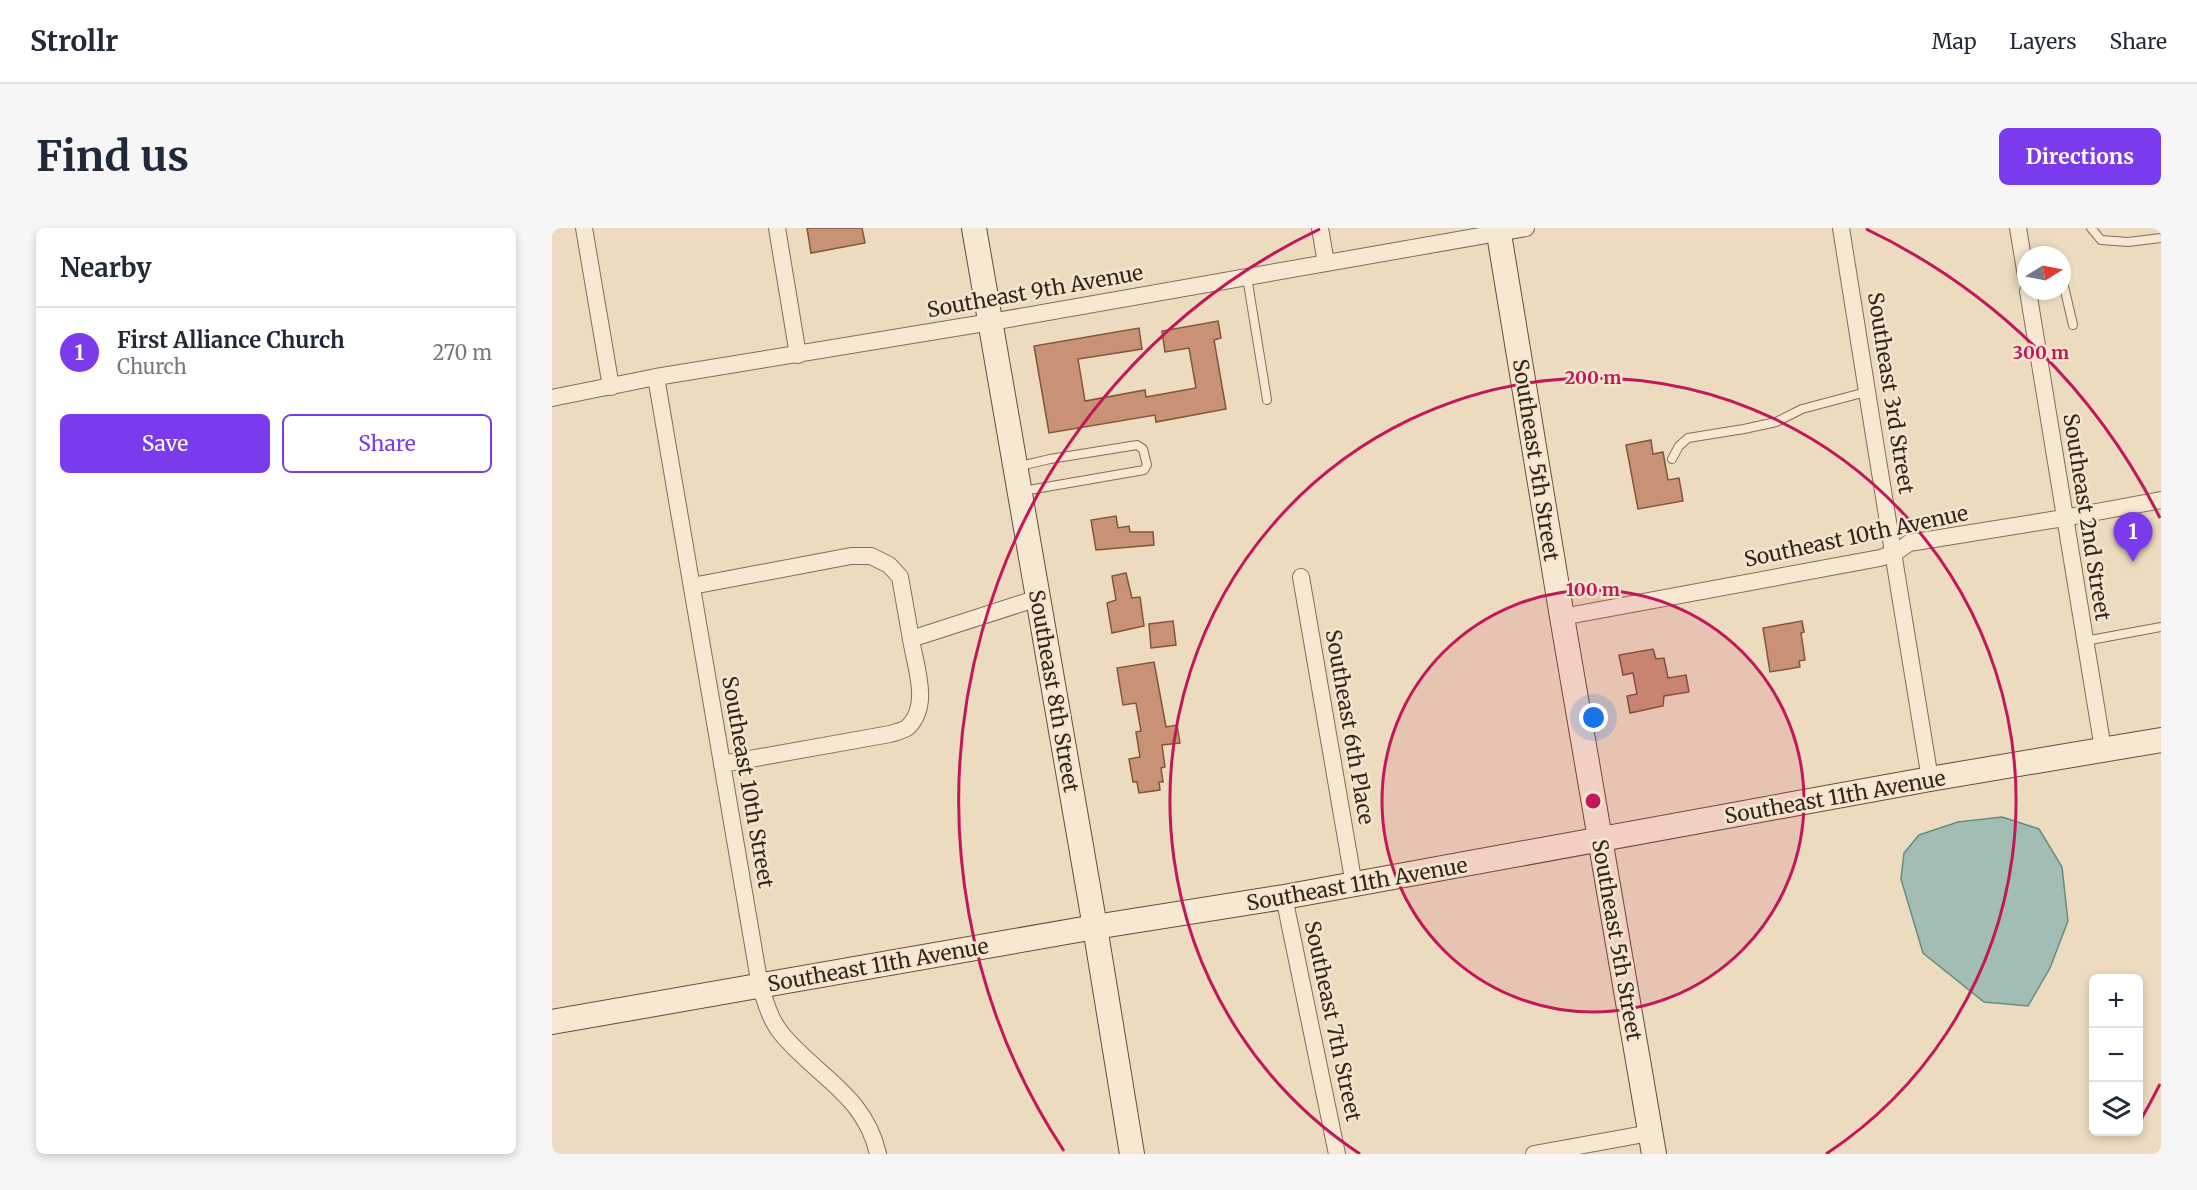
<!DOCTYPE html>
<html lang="en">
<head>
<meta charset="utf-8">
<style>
	body { margin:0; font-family:Merriweather,serif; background:#f6f6f7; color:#1f2937 }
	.controls { position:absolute; right:18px; bottom:18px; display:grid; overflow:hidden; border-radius:9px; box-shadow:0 3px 9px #0003 }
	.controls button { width:54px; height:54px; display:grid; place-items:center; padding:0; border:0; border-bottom:2px solid #e0e1e3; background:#fff; color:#1f2937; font:30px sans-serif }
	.compass { position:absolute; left:1465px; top:18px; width:54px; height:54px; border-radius:50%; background:#fff; box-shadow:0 3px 9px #0003; rotate:80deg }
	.you { position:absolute; left:1042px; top:490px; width:21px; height:21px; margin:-15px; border:4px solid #fff; border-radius:50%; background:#1a73e8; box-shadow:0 0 0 9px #1a73e833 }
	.badge { display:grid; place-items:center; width:39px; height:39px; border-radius:50%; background:#7c3aed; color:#fff; font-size:20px; font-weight:700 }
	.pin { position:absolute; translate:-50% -50px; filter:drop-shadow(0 2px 3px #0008) }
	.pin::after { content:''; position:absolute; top:32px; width:21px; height:18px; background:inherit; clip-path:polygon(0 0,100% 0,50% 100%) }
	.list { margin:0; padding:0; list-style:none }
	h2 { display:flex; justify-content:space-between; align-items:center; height:78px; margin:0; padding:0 24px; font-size:26px }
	h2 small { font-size:20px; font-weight:400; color:#747a83 }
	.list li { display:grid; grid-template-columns:39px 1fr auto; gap:18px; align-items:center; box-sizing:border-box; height:90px; padding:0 24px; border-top:2px solid #e0e1e3 }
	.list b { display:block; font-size:22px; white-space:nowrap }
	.list p { margin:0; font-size:20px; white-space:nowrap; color:#747a83 }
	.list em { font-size:20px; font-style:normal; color:#747a83 }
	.actions { display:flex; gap:12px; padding:18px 24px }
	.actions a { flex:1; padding:14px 0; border:2px solid #7c3aed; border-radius:9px; text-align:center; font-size:21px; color:#7c3aed }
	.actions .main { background:#7c3aed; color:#fff }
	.icon { flex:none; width:33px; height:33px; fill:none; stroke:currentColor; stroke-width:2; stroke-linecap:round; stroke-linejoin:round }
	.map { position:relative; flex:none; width:1609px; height:926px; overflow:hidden; border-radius:9px }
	header { display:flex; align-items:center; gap:36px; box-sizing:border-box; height:84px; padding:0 30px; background:#fff; border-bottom:2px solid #e0e1e3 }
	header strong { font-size:28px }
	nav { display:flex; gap:33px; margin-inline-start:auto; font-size:21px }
	.intro { display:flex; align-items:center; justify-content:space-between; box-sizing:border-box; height:144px; padding:0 36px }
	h1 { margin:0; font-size:42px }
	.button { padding:15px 27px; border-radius:9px; background:#7c3aed; color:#fff; font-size:21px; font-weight:700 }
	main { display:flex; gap:36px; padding:0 36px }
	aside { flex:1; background:#fff; border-radius:9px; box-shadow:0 3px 9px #0003 }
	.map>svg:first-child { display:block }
	.water { fill:#a2beb4; stroke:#6a8b80; stroke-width:1.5 }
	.building { fill:#ca9275; stroke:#82543e; stroke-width:1.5 }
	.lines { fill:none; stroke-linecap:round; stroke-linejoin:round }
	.lane-casing { stroke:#846c58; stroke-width:10 }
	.street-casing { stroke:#846c58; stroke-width:18 }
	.secondary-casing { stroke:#664d3b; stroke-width:26 }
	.lane { stroke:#f7e9d1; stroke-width:8 }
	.street { stroke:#f7e9d1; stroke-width:16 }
	.secondary { stroke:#f7e9d1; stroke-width:24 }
	.ring { fill:none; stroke:#c2185b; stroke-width:3 }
	.labels { text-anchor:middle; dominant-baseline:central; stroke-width:5; stroke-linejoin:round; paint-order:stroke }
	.street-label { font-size:21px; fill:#34261c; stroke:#f4e6ce }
	.centre { fill:#c2185b; stroke:#f4e6ce; stroke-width:3 }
	.ring-label { font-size:18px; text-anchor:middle; font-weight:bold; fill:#c2185b; stroke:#f4e6ce; stroke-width:5; stroke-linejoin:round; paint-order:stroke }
</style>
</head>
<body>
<header>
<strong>Strollr</strong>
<nav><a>Map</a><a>Layers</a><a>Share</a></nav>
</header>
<div class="intro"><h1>Find us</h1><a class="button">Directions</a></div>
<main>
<aside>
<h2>Nearby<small></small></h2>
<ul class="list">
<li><span class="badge">1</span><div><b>First Alliance Church</b><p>Church</p></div><em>270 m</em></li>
</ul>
<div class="actions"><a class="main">Save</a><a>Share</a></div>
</aside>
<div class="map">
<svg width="1609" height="926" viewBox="0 0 1609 926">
	<rect width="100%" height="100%" fill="#ecdbbf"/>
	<polygon class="water" points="1450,589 1487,601 1510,639 1516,693 1498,740 1476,778 1432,774 1371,725 1349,651 1352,625 1367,607 1406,594"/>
	<g class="building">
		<polygon points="255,0 310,0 313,15 259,25"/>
		<polygon points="666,93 669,110 662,112 674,181 604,194 603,187 497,205 482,118 587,100 590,121 526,131 533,173 593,162 594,169 644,160 637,120 613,124 610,103"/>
		<polygon points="1099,212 1101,226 1111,224 1116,252 1127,250 1131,273 1086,281 1074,217"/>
		<polygon points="564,288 566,300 577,298 578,304 601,304 602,317 544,322 539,292"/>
		<polygon points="574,345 580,370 588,369 592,398 560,405 555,375 564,372 560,348"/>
		<polygon points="621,393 624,417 599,420 597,396"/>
		<polygon points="1250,393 1252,404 1249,405 1253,432 1247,433 1248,439 1218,444 1211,400"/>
		<polygon points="1101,421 1104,431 1112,430 1116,450 1134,447 1137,464 1112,468 1111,478 1078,485 1075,468 1085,466 1081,445 1071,447 1067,427"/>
		<polygon points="602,434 614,499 625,497 628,515 610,517 613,539 609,540 611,554 607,554 608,562 587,565 585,554 581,554 577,531 588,529 584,504 589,503 584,475 571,477 565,440"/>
	</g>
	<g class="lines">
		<defs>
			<g id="lane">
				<polyline points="1539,0 1549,12 1576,14 1609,10"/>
				<polyline points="695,49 715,172"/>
				<polyline points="1510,50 1521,97"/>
				<polyline points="1120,231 1127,218 1136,210 1192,201 1224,194 1250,181 1314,164"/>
				<polyline points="464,239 498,231 585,217 591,221 595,237 592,242 471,263"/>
				<polyline points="1533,413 1609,399"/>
			</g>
			<g id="street">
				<polyline points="32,0 59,159"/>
				<polyline points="225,0 246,127"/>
				<polyline points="768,0 774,35"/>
				<path d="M1289,0C1317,184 1349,367 1378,551"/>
				<polyline points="1466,0 1474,48"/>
				<polyline points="1476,63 1551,521"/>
				<path d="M104,149L208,758C214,775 218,791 229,805C264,848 313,867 326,926"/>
				<polyline points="0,170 104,149 439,94 974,0"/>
				<polyline points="749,349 802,657"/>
				<polyline points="140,358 299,328 319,328 337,337 348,349 359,411"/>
				<polyline points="1010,389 1328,330 1343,325 1357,315 1512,290 1609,272"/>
				<path d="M170,536L338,506C344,504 351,503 356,499C379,477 363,438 359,411L486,370"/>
				<polyline points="732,669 785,926"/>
				<polyline points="982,926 1098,905"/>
			</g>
			<g id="secondary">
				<polyline points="422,0 543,699 580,926"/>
				<polyline points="946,0 1010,389 1102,926"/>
				<polyline points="0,794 543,699 732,669 1378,551 1609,512"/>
			</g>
		</defs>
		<use href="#lane" class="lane-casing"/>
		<use href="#street" class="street-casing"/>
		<use href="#secondary" class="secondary-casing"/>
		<use href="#lane" class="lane"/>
		<use href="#street" class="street"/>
		<use href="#secondary" class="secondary"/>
	</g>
	<circle cx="1041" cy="573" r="211" fill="#c2185b" fill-opacity=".12"/>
	<g class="ring">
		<circle cx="1041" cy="573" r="211"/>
		<path d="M808 926A423 423 0 1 1 1274 926"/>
		<path d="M1608 856A634 634 0 0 1 1587 895M512 923A634 634 0 0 1 768 1M1314 1A634 634 0 0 1 1608 290"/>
	</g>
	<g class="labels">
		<g class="street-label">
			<text transform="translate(483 63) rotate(-10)">Southeast 9th Avenue</text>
			<text transform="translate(1339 165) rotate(81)">Southeast 3rd Street</text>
			<text transform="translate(984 232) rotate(81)">Southeast 5th Street</text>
			<text transform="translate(1535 289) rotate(81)">Southeast 2nd Street</text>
			<text transform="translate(1304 308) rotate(-12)">Southeast 10th Avenue</text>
			<text transform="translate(502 463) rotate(80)">Southeast 8th Street</text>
			<text transform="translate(798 499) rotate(80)">Southeast 6th Place</text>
			<text transform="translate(196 554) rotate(80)">Southeast 10th Street</text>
			<text transform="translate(1283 569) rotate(-10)">Southeast 11th Avenue</text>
			<text transform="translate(805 656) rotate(-10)">Southeast 11th Avenue</text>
			<text transform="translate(1065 712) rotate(80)">Southeast 5th Street</text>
			<text transform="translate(326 737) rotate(-10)">Southeast 11th Avenue</text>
			<text transform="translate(781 793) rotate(78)">Southeast 7th Street</text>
		</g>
	</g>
	<circle cx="1041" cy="573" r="9" class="centre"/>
	<g class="ring-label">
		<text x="1489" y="131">300 m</text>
		<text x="1041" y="156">200 m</text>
		<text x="1041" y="368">100 m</text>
	</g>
</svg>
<div class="controls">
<button>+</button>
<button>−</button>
<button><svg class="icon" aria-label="layers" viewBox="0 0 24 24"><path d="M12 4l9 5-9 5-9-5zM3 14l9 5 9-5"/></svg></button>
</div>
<svg class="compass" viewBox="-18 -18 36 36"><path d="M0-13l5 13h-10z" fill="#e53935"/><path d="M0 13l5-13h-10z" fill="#747a83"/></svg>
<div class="you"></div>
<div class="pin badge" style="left:1581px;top:334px">1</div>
</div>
</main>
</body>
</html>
